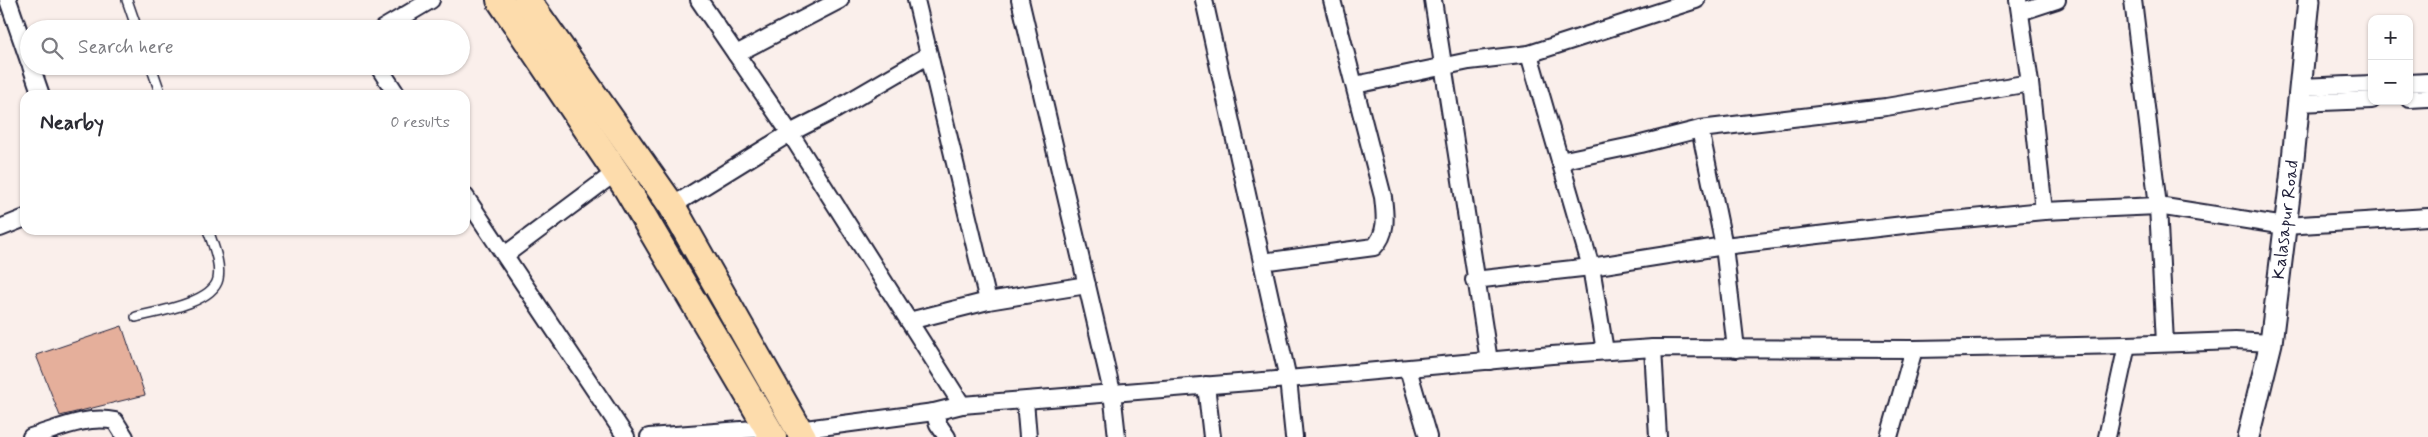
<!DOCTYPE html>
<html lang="en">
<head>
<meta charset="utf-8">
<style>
	body { margin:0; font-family:Mynerve,sans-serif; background:#f7f7f7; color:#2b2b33 }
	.controls { position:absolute; right:15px; top:15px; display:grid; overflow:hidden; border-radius:10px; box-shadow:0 1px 4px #0004 }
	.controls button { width:45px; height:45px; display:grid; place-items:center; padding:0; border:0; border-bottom:1px solid #e1e1e2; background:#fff; color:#2b2b33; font:25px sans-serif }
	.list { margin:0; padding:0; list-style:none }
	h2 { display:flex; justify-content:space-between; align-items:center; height:65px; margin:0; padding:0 20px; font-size:21px }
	h2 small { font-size:16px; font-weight:400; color:#7c7c81 }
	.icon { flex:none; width:28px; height:28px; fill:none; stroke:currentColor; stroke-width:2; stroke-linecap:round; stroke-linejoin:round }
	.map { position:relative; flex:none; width:2428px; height:437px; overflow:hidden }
	.search { position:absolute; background:#fff; box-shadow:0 1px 4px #0004; left:20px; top:20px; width:450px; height:55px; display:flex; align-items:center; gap:12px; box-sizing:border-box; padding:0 18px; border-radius:28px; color:#7c7c81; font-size:19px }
	.panel { position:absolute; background:#fff; box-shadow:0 1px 4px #0004; left:20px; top:90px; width:450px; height:145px; border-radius:15px }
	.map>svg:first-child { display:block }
	.building { fill:#e5af9b; stroke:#22223b }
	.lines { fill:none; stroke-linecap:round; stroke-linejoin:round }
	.service-casing { stroke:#22223b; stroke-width:12 }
	.minor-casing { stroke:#22223b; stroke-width:20 }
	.tertiary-casing { stroke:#22223b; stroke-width:25 }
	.primary-casing { stroke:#22223b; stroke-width:30 }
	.service { stroke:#fff; stroke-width:9 }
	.minor { stroke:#fff; stroke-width:16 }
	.tertiary { stroke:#fff; stroke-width:21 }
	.primary { stroke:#fddcac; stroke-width:26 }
	.labels { text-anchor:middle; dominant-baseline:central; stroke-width:4; stroke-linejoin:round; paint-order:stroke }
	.street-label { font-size:18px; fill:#22223b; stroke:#fff }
</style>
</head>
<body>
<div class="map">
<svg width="2428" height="437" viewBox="0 0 2428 437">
	<rect width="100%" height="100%" fill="#faefeb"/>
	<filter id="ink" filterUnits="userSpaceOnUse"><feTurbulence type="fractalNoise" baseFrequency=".02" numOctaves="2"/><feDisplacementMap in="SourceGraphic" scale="10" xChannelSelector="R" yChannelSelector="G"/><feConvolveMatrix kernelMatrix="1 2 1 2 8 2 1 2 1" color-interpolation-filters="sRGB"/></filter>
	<g filter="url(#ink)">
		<polygon class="building" points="122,326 145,395 60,416 36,355"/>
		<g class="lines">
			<defs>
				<g id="service">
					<polyline points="127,0 137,29"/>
					<polyline points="151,66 161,95"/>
					<path d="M136,317C156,312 213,303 218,279C221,263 213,245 208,230"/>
				</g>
				<g id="minor">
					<polyline points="8,0 29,61"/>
					<polyline points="699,0 790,133 962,405"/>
					<polyline points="916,0 988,301"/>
					<polyline points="1020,0 1112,392 1117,437"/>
					<polyline points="1204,0 1288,379 1294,437"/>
					<polyline points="1433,0 1489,361"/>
					<polyline points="2018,0 2030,83 2044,211"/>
					<polyline points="2133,0 2158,206 2165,343"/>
					<polyline points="2020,12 2057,0"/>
					<polyline points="382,29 431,0"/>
					<polyline points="736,54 840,0"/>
					<polyline points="1529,54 1591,267 1605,351"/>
					<polyline points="31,66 41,95"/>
					<polyline points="378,66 397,95"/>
					<polyline points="2409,83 2428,82"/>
					<polyline points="1355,85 1469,61 1529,54 1696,0"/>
					<polyline points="2300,87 2372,84"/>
					<polyline points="2409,99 2428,98"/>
					<polyline points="2298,103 2372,100"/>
					<polyline points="1700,129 1724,246 1736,349"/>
					<polyline points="1560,161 1641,144 1700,129 1886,107 2030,83"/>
					<polyline points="465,196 626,437"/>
					<polyline points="672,206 790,133 833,111 929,55"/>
					<polyline points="0,228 25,218"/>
					<polyline points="505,255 616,172"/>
					<path d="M1262,262L1374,247C1388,233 1385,215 1383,197L1332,0"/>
					<polyline points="1474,280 1591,267 1724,246 1912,224 2044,211 2158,206 2285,226 2428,217"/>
					<polyline points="909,321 988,301 1087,285"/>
					<polyline points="1653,348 1658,437"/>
					<polyline points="1408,369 1428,437"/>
					<polyline points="1206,385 1212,437"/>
					<polyline points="1025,401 1028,437"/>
					<polyline points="934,412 938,424 947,437"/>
					<polyline points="798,430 934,412 962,405 1288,379 1552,355 1653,348 1914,349 2127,345 2235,341 2271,343"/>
					<path d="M31,437C58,429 86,415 115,421L125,437"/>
					<polyline points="649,437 768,428"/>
					<polyline points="1889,437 1914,349"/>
					<polyline points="2107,437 2127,345"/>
				</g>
				<g id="tertiary">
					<path id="s1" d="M2248,437L2271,343L2291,179L2309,0"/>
				</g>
				<g id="primary">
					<polyline points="500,0 626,187 773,437"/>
					<polyline points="527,0 672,206 803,437"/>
				</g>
			</defs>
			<use href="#service" class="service-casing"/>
			<use href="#minor" class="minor-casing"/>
			<use href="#tertiary" class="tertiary-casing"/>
			<use href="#primary" class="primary-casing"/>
			<use href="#service" class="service"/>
			<use href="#minor" class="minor"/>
			<use href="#tertiary" class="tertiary"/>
			<use href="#primary" class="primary"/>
		</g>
	</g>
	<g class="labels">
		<g class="street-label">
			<text stroke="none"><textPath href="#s1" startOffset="221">Kalasapur Road</textPath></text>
		</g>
	</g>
</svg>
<div class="controls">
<button>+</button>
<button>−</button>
</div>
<div class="search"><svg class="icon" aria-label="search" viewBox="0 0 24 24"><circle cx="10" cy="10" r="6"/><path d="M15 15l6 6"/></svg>Search here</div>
<section class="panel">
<h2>Nearby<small>0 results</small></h2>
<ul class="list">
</ul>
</section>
</div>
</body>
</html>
